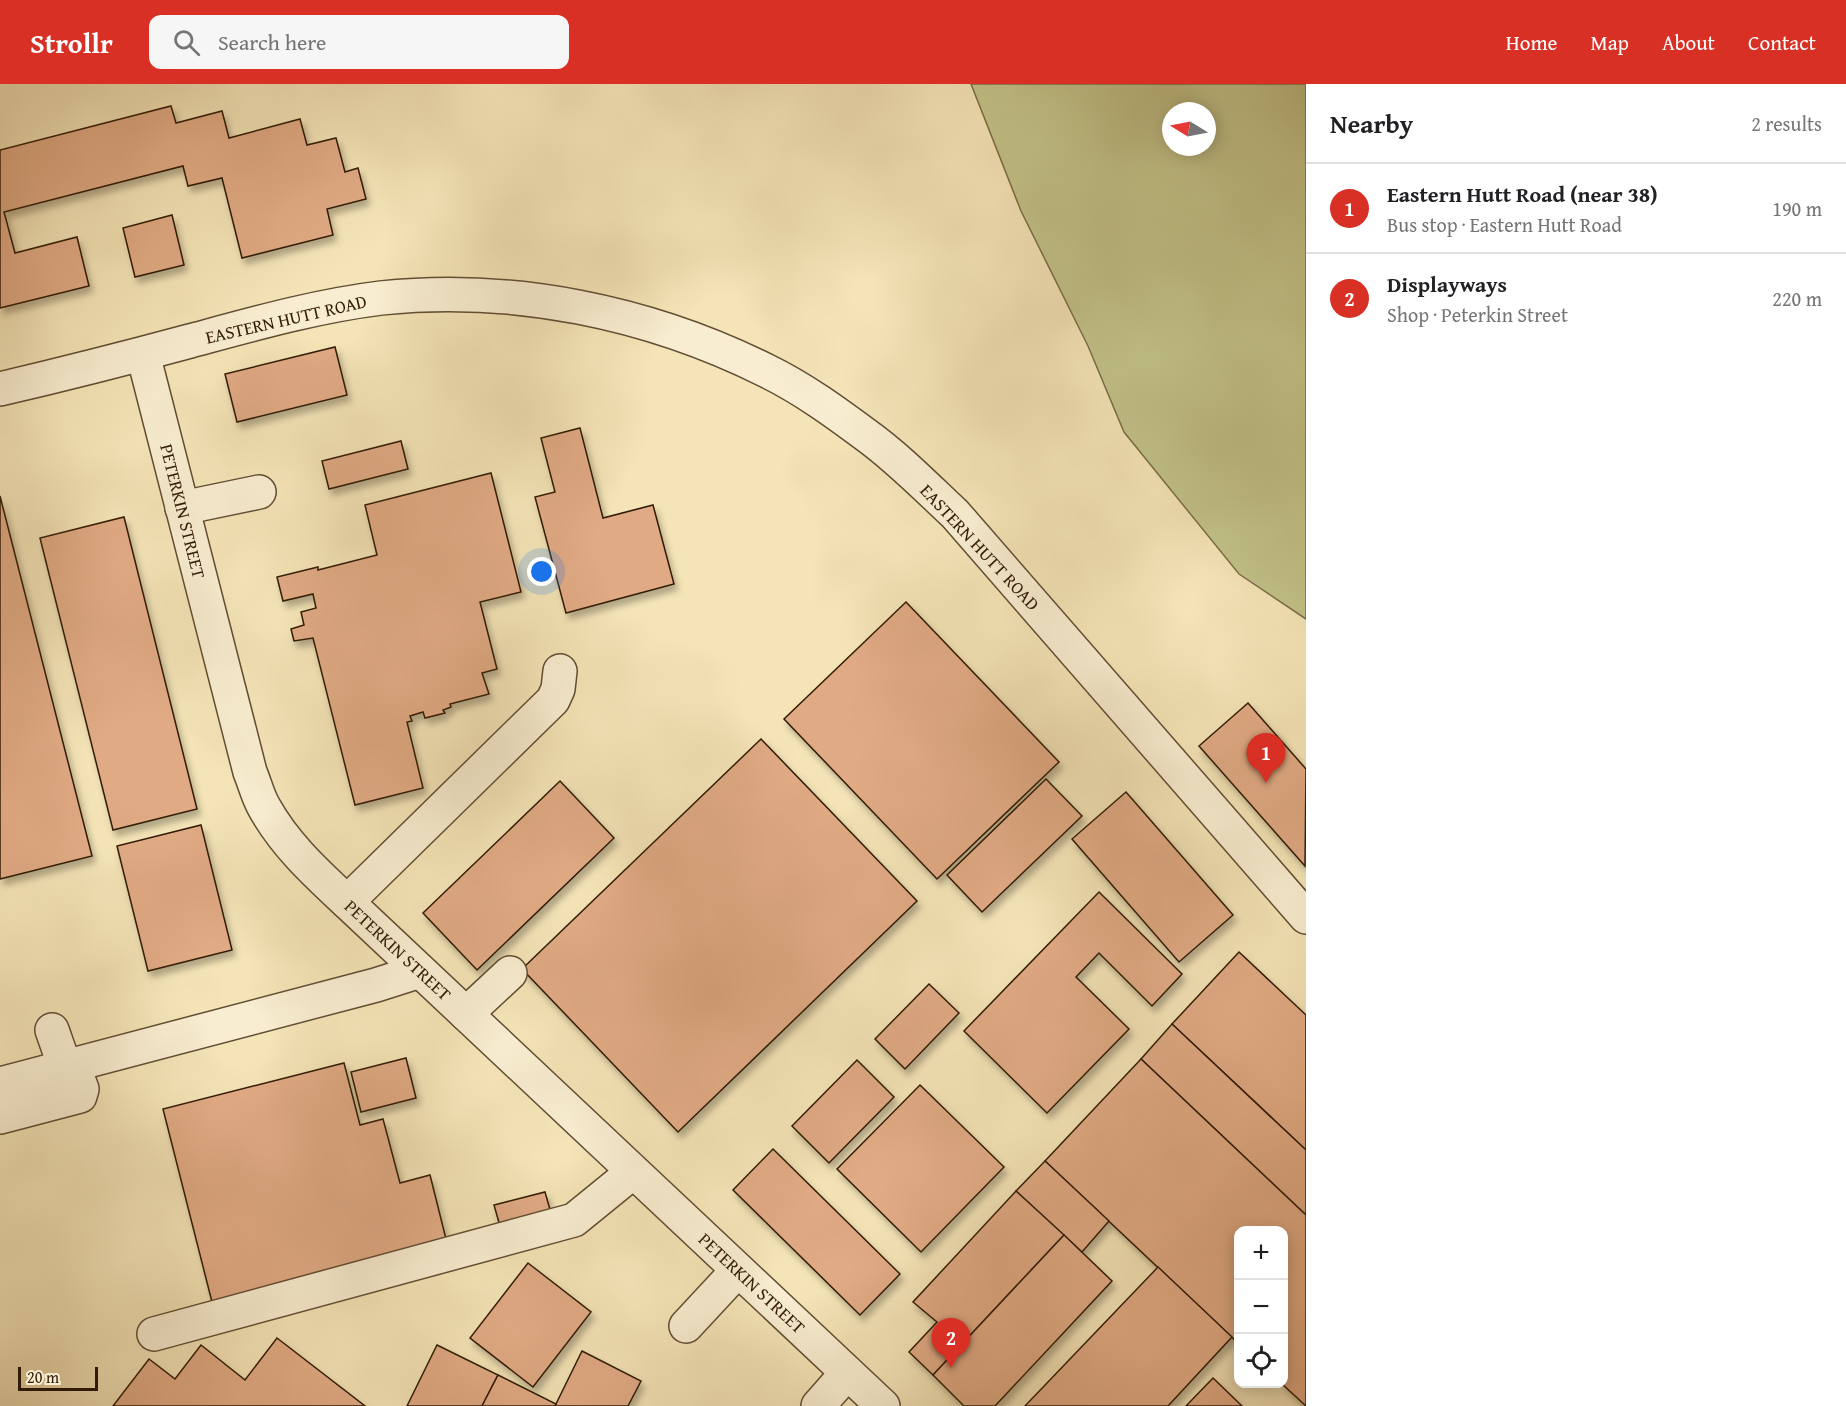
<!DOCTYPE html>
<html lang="en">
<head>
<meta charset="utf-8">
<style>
	body { margin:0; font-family:"Gentium Book Plus",serif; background:#f6f6f6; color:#202124 }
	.controls { position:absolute; right:18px; bottom:18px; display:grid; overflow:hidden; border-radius:12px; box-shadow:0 3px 15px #0003 }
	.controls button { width:54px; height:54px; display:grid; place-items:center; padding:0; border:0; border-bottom:2px solid #e0e0e0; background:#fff; color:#202124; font:30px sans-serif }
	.compass { position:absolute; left:1162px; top:18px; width:54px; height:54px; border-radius:50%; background:#fff; box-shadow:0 3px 15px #0003; rotate:280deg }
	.scale { position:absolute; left:18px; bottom:15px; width:80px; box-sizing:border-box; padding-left:6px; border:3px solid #321b06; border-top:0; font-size:16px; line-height:21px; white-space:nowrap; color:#321b06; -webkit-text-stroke:4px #f8edd0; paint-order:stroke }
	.you { position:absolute; left:542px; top:488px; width:21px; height:21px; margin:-15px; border:4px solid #fff; border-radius:50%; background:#1a73e8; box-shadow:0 0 0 9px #1a73e833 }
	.badge { display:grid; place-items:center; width:39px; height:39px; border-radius:50%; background:#d93025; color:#fff; font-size:20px; font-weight:700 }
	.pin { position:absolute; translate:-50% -50px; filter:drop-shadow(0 2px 3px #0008) }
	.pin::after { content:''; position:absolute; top:32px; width:21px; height:18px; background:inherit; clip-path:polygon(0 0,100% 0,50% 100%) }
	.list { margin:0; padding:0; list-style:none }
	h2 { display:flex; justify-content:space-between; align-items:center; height:78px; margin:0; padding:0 24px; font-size:26px }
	h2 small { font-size:20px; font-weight:400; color:#757577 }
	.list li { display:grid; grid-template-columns:39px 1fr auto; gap:18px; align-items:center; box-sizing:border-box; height:90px; padding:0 24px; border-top:2px solid #e0e0e0 }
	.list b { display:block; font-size:22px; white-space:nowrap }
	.list p { margin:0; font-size:20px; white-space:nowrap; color:#757577 }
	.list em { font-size:20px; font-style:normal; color:#757577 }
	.icon { flex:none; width:33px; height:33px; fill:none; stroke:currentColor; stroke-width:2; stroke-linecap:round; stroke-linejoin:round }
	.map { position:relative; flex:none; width:1306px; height:1322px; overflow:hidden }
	header { display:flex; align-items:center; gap:36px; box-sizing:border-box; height:84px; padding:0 30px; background:#d93025; color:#fff }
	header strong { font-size:28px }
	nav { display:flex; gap:33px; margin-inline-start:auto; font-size:21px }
	.search { width:420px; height:54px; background:#f6f6f6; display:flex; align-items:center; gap:15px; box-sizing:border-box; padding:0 21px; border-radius:12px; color:#757577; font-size:22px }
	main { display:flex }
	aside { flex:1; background:#fff }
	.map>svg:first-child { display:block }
	.green { fill:#c2c289; stroke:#7a6e48; stroke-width:1.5; fill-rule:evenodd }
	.building { fill:#e0aa84; stroke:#321b06; stroke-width:1.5; filter:url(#shadow) }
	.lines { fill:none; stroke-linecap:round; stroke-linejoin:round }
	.minor-casing { stroke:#624d32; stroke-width:36 }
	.minor { stroke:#f8edd0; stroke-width:33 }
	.labels { text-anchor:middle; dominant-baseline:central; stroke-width:6; stroke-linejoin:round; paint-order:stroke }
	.street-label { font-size:18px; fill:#321b06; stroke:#f8edd0 }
</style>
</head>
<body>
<header>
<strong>Strollr</strong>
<div class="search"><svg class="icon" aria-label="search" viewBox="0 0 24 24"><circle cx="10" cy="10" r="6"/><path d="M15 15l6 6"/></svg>Search here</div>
<nav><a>Home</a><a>Map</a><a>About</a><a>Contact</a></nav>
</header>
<main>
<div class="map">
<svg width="1306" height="1322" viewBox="0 0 1306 1322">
	<defs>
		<filter id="shadow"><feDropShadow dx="3.5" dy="6" stdDeviation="3" flood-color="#0004"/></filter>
	</defs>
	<rect width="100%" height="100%" fill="#f4e4b7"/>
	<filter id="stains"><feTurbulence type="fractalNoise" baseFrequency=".00333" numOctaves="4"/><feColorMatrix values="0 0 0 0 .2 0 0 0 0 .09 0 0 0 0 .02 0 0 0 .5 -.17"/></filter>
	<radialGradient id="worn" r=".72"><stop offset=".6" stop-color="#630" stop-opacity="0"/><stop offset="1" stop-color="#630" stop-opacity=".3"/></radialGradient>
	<path class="green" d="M971,0H1306V535L1239,490L1124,348L1088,262L1021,127ZM1171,27H1207V63H1171Z"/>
	<g class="building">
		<polygon points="171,22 176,39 222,27 229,54 300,35 307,61 336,54 345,88 358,84 366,115 327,125 333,151 242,174 222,94 188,102 183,82 4,128 15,169 77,153 89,202 0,224 0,66"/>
		<polygon points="172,131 184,181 135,193 123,144"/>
		<polygon points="335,263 347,311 237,338 225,290"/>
		<polygon points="580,344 603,434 653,421 674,500 566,529 535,413 555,408 541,354"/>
		<polygon points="401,357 408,385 329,405 322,377"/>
		<polygon points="491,389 521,508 480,518 497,585 482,589 489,610 450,620 451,623 443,626 445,629 425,634 423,628 410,632 412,637 407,638 423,704 355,721 313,554 294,557 291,545 304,541 301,528 316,524 313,510 283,517 277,493 318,483 318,486 377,471 365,421"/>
		<polygon points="0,412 92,772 0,795"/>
		<polygon points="124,433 197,725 113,746 40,454"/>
		<polygon points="906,518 1059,678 937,795 784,635"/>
		<polygon points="1248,619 1306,685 1305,782 1199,662"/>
		<polygon points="761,655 917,817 678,1048 522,885"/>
		<polygon points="1046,695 1082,732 982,828 947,791"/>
		<polygon points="560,697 614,754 477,886 423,829"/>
		<polygon points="1126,708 1233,831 1179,878 1072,755"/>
		<polygon points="201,741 232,866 148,887 117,762"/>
		<polygon points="1099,808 1182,890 1152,922 1099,869 1076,893 1129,945 1047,1029 964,947"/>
		<polygon points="1239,868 1306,931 1306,1066 1172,940"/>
		<polygon points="929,900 959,929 905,985 875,955"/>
		<polygon points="1172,940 1306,1066 1306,1131 1141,975"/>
		<polygon points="406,974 416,1014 361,1028 351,988"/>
		<polygon points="1141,975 1306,1131 1306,1322 1282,1300 1284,1300 1284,1146 1238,1146 1238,1259 1045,1077"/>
		<polygon points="857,976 894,1013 829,1079 792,1042"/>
		<polygon points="344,979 360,1041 383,1035 400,1099 430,1091 447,1159 212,1218 163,1025"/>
		<polygon points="920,1001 1004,1083 921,1168 837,1085"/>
		<polygon points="773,1065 900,1190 860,1231 733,1106"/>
		<polygon points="1045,1077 1109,1137 1082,1168 1016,1107"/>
		<polygon points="1016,1107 1064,1151 933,1291 909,1268 937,1238 913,1218"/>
		<polygon points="545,1108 553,1136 502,1149 494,1121"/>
		<polygon points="1064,1151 1112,1197 995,1322 964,1322 933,1291"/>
		<polygon points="528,1179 591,1228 533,1303 470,1254"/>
		<polygon points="1158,1183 1232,1253 1168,1322 1025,1322"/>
		<polygon points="277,1254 365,1322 113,1322 149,1275 175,1295 201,1261 245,1296"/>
		<polygon points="437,1261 498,1291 482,1322 407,1322"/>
		<polygon points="582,1267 641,1297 628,1322 555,1322"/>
		<polygon points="498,1291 556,1320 555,1322 482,1322"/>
		<polygon points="1213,1294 1242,1322 1186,1322"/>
	</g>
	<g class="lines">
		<defs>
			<g id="minor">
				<path d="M143,270L250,688C255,700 258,713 264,723C285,761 316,789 347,818L883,1322"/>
				<path d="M0,305C64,290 127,274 190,257C253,240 316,222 381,214C512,200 649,228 767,287C802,304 835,328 866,351C898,374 926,403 955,430L1306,833"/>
				<polyline points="182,424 259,408"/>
				<polyline points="347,818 553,616 558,605 560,587"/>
				<polyline points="466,930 510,889"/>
				<polyline points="52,946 65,983"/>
				<polyline points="0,1000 376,901 420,887"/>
				<polyline points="0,1033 80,1012 82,1005 73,981"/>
				<polyline points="686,1242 738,1186"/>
				<polyline points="154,1250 574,1136 633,1088"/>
				<polyline points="818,1322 847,1289"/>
			</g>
		</defs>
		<use href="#minor" class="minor-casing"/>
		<use href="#minor" class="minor"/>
	</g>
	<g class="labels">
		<g class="street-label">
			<text transform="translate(286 235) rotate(-13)">EASTERN HUTT ROAD</text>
			<text transform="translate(183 427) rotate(76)">PETERKIN STREET</text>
			<text transform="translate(980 463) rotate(47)">EASTERN HUTT ROAD</text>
			<text transform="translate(398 866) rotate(43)">PETERKIN STREET</text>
			<text transform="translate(752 1199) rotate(43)">PETERKIN STREET</text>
		</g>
	</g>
	<rect width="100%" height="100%" filter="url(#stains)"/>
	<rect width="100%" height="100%" fill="url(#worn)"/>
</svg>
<div class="controls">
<button>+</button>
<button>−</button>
<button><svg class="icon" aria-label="locate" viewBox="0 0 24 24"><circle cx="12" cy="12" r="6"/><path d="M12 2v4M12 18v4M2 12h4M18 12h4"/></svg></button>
</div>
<svg class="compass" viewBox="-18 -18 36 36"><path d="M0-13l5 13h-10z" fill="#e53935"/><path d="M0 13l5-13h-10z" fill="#757577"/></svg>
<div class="scale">20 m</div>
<div class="you"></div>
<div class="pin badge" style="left:1266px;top:699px">1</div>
<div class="pin badge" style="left:951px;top:1284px">2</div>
</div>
<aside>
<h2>Nearby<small>2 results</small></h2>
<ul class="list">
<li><span class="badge">1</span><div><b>Eastern Hutt Road (near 38)</b><p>Bus stop · Eastern Hutt Road</p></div><em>190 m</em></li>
<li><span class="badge">2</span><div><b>Displayways</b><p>Shop · Peterkin Street</p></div><em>220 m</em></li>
</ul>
</aside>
</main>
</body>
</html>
